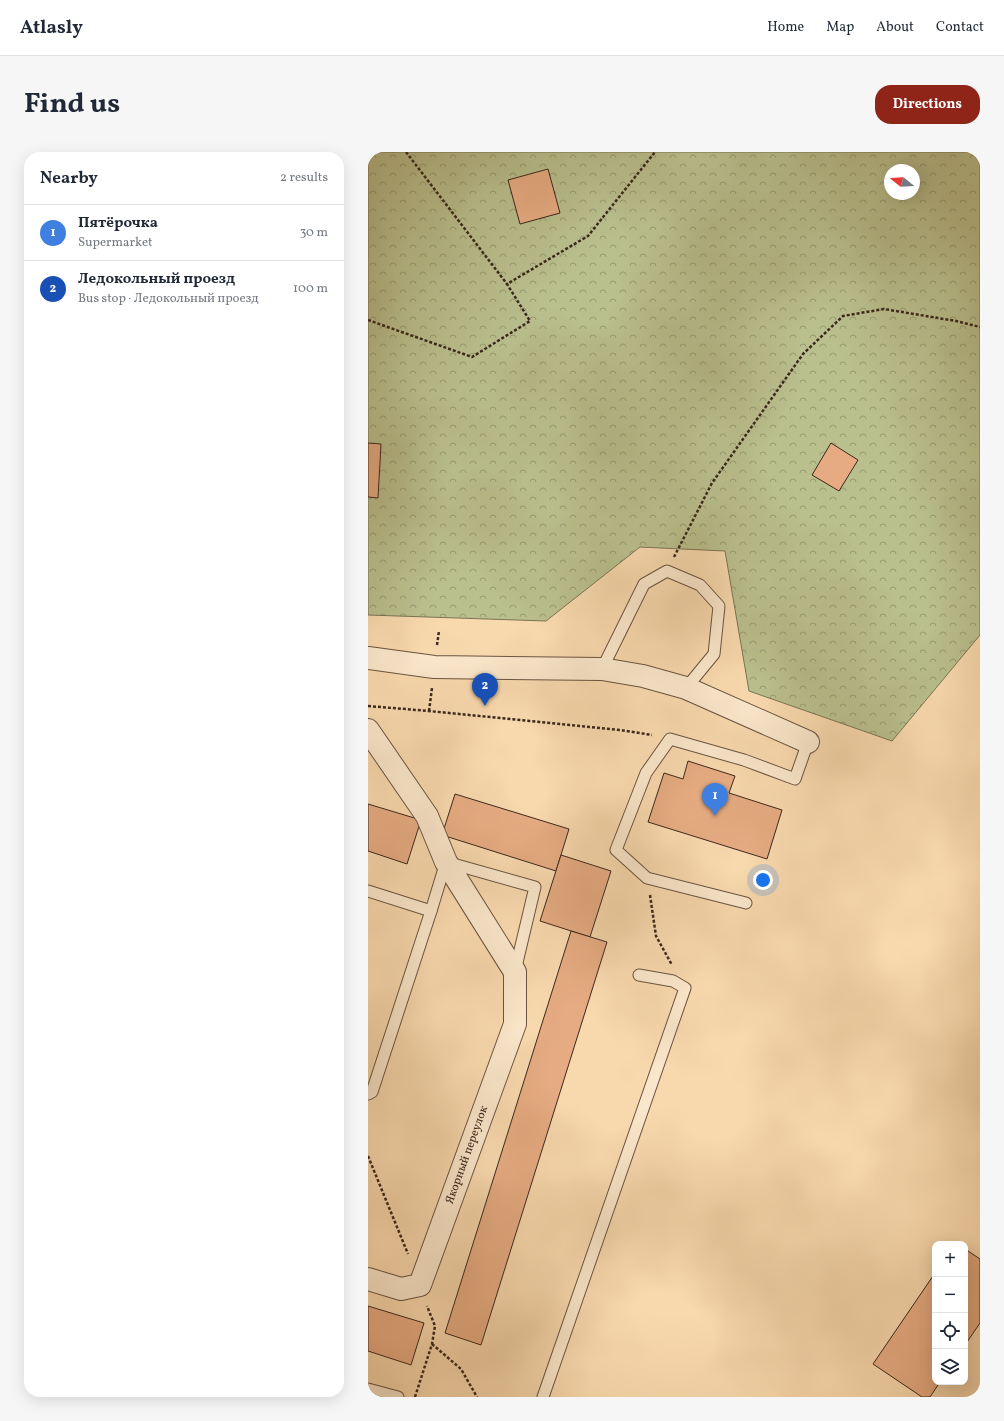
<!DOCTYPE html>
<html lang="en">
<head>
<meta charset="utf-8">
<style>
	body { margin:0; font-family:Vollkorn,serif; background:#f6f6f7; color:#1f2937 }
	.controls { position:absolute; right:12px; bottom:12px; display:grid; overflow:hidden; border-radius:8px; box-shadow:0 4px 16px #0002 }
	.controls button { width:36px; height:36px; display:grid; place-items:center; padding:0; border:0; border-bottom:1px solid #e0e1e3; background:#fff; color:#1f2937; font:20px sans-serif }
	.compass { position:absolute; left:516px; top:12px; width:36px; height:36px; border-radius:50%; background:#fff; box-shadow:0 4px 16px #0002; rotate:288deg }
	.you { position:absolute; left:395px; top:728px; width:14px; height:14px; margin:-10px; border:3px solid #fff; border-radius:50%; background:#1a73e8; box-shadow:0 0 0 6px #1a73e833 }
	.badge { display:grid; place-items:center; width:26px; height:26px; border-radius:50%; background:#8f2418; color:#fff; font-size:13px; font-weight:700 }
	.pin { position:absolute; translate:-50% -33px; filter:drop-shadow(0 1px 2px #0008) }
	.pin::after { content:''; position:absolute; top:21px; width:14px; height:12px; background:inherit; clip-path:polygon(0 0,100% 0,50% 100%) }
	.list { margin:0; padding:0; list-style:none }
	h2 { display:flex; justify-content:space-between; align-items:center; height:52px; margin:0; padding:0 16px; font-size:17px }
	h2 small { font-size:13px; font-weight:400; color:#747a83 }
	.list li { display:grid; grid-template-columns:26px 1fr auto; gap:12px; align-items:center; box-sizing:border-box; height:56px; padding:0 16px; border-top:1px solid #e0e1e3 }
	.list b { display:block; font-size:15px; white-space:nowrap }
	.list p { margin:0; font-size:13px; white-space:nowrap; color:#747a83 }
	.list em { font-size:13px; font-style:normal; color:#747a83 }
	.icon { flex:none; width:22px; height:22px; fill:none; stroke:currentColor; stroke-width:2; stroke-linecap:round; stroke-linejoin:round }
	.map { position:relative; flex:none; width:612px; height:1245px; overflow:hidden; border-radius:16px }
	header { display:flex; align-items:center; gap:24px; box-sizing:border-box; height:56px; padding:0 20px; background:#fff; border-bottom:1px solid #e0e1e3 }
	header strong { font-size:19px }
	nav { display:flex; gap:22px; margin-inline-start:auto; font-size:14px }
	.intro { display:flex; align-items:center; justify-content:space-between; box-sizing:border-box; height:96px; padding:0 24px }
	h1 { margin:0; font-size:28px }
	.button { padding:10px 18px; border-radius:16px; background:#8f2418; color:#fff; font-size:14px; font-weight:700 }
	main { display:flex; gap:24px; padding:0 24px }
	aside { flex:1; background:#fff; border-radius:16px; box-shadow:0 4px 16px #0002 }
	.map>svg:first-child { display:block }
	.forest { fill:url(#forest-crowns); stroke:#7a7454; fill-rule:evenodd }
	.building { fill:#e6ab82; stroke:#3b281c }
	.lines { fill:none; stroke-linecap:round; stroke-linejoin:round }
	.service-casing { stroke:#6a5440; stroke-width:13 }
	.minor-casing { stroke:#6a5440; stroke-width:24 }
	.path { stroke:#3b281c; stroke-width:2.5; stroke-dasharray:3 2; stroke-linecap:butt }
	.service { stroke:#fae6ca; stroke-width:11 }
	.minor { stroke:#fae6ca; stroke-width:22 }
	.labels { text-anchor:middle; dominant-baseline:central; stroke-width:3.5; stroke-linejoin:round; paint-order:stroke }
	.street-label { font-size:12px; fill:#3b281c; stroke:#fae6ca }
</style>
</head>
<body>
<header>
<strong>Atlasly</strong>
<nav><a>Home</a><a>Map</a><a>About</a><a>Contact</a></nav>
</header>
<div class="intro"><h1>Find us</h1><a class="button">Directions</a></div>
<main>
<aside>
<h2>Nearby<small>2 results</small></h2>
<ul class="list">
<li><span class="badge" style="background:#3f7fe0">1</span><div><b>Пятёрочка</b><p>Supermarket</p></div><em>30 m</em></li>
<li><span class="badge" style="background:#1a4fb4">2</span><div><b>Ледокольный проезд</b><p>Bus stop · Ледокольный проезд</p></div><em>100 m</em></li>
</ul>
</aside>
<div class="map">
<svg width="612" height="1245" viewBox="0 0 612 1245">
	<defs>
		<pattern id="forest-crowns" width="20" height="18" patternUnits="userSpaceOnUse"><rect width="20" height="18" fill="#b9bf8d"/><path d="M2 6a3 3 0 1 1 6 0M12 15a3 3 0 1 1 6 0" fill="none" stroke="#989b72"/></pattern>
	</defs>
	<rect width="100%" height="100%" fill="#f8d8ad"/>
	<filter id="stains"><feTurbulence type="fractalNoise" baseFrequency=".005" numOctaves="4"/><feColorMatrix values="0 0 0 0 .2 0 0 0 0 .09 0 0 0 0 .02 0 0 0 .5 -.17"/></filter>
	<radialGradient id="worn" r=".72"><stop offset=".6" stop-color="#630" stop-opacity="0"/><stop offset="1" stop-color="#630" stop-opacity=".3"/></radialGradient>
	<path class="forest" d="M0,0H612V483L524,589L381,539L357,399L272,395L178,469L0,463ZM522,18H546V42H522Z"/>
	<g class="building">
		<polygon points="180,17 192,61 152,72 140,28"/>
		<polygon points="0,291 13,292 10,346 0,345"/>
		<polygon points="463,291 490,308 471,339 444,323"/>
		<polygon points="320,609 367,624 361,641 414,658 399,707 280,670 296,621 315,627"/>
		<polygon points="87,642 201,677 188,719 74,683"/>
		<polygon points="0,652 53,668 39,712 0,699"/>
		<polygon points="193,703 243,719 222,785 172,769"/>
		<polygon points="203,779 239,790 113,1193 77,1181"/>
		<polygon points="597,1097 612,1107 612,1171 597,1193"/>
		<polygon points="567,1121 567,1230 572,1230 562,1245 554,1245 505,1212"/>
		<polygon points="0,1154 56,1171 43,1213 0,1199"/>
	</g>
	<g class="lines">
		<defs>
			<g id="service">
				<polyline points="234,517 276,432 299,419 332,433 351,454 346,502 318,536"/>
				<polyline points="0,739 63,759"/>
				<polyline points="378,751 279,726 248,698 278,621 302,587 376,608 427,627 440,590"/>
				<polyline points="0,942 4,940 63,759 78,710 167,735 147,819"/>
				<polyline points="0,1237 30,1245"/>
				<polyline points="175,1245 317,836 305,829 271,823"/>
			</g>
			<g id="minor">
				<polyline points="0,506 66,515 234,517 275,524 318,536 440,590"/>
				<polyline points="0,578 59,664 78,710 147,820 147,872 52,1133 33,1137 0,1127"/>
			</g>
		</defs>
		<use href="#service" class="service-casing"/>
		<use href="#minor" class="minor-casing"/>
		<g class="path">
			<polyline points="38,0 139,132"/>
			<polyline points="0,168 104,205 162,169 139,132 220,84 287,0"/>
			<polyline points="306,405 344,331 435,202 475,164 516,157 588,169 612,175"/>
			<polyline points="69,493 71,479"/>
			<polyline points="0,554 61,559 252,578 284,583"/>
			<polyline points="61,559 64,536"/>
			<polyline points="282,743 288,784 304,813"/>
			<polyline points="0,1004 40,1102"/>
			<polyline points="64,1192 93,1217 109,1245"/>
			<polyline points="47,1245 64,1192 67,1174 59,1154"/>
		</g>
		<use href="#service" class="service"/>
		<use href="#minor" class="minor"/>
	</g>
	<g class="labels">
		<g class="street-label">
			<text transform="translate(99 1003) rotate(-70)">Якорный переулок</text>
		</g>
	</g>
	<rect width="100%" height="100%" filter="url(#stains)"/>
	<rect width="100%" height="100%" fill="url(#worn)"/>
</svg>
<div class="controls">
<button>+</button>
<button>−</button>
<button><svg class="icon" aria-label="locate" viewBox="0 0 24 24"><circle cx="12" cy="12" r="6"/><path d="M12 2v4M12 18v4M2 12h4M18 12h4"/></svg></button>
<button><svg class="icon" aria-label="layers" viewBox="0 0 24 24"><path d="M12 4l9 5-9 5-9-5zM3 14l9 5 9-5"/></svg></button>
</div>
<svg class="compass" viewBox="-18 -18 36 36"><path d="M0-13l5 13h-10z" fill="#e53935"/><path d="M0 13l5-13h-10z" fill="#747a83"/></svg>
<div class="you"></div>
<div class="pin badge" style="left:347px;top:664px;background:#3f7fe0">1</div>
<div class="pin badge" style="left:117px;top:554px;background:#1a4fb4">2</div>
</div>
</main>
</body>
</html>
